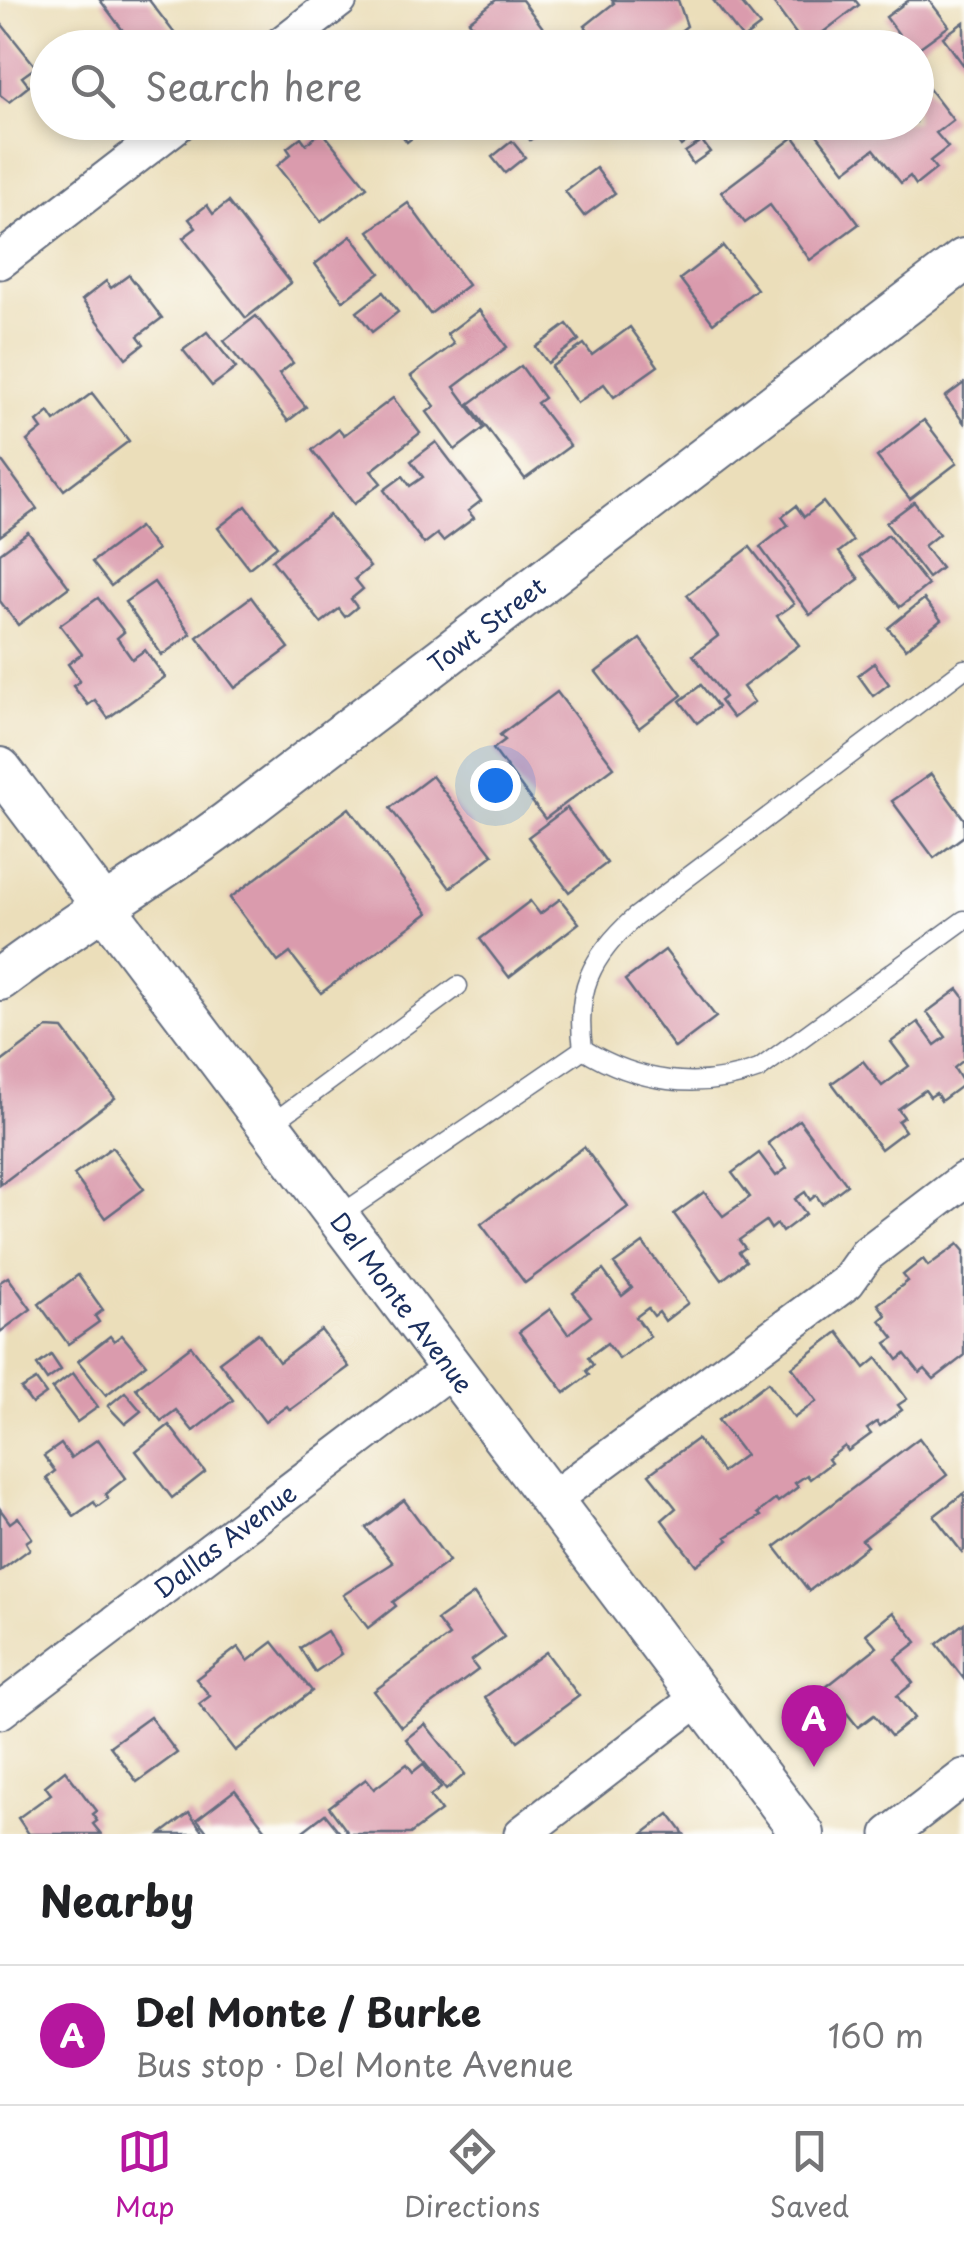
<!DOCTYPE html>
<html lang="en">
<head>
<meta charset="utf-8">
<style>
	body { margin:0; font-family:"Playpen Sans",sans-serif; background:#f6f6f6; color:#202124 }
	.you { position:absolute; left:495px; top:785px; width:35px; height:35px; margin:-25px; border:8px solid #fff; border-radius:50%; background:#1a73e8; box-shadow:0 0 0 15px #1a73e833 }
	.badge { display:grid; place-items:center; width:65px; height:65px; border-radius:50%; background:#b5179e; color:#fff; font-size:32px; font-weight:700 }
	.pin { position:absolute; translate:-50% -82px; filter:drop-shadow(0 2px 5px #0008) }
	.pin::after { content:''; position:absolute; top:52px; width:35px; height:30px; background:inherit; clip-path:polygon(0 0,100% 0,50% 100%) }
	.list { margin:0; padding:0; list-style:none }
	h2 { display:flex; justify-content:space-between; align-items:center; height:130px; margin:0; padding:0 40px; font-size:42px }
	h2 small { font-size:32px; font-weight:400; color:#757577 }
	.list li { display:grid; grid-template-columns:65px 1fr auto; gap:30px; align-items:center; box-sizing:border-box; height:140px; padding:0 40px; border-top:2px solid #e0e0e0 }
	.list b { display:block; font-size:38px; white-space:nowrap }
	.list p { margin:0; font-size:32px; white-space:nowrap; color:#757577 }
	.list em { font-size:32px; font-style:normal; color:#757577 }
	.icon { flex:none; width:55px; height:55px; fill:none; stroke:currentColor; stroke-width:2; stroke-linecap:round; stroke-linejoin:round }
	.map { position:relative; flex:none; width:964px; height:1834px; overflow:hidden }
	.search { position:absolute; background:#fff; box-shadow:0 5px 15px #0003; left:30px; right:30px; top:30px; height:110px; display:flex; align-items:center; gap:25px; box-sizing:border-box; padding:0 35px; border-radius:55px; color:#757577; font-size:38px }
	.sheet { height:270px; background:#fff }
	nav { display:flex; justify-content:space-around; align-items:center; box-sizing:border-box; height:140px; border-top:2px solid #e0e0e0; background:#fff; font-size:28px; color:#757577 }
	nav a { display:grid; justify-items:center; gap:5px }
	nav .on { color:#b5179e }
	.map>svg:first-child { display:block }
	.building { fill:#da9bad }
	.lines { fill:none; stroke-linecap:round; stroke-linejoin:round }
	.service-casing { stroke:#646c7e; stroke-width:21 }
	.minor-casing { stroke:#646c7e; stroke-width:39 }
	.tertiary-casing { stroke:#646c7e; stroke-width:46 }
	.service { stroke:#fff; stroke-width:18 }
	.minor { stroke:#fff; stroke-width:35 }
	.tertiary { stroke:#fff; stroke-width:42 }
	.labels { text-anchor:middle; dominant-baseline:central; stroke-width:9; stroke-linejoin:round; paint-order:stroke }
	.street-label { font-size:25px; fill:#1b2f5e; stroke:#fdfcf7 }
</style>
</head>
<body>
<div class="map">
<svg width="964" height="1834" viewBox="0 0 964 1834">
	<rect width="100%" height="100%" fill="#fdfcf7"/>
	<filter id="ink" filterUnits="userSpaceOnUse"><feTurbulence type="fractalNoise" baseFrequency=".01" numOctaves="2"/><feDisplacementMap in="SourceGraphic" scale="20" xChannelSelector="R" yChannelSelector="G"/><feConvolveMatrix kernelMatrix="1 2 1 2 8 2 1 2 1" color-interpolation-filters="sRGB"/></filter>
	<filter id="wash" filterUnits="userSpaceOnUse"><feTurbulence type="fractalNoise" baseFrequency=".0048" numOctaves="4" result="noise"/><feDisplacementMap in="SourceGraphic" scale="40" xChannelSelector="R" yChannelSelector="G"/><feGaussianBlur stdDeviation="2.25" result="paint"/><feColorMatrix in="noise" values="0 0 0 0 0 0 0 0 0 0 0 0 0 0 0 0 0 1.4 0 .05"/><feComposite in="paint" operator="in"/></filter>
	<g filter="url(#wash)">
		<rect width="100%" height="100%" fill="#ebdeba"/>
		<g id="blocks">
			<g class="building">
				<polygon points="100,0 149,0 175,34 157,48 136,48"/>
				<polygon points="496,0 522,0 558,48 489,48 469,21"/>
				<polygon points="612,0 678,0 687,26 665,43 669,48 578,48 593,36 585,26 614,3"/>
				<polygon points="713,0 739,0 760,26 743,39"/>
				<polygon points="771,0 855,0 859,5 805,46"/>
				<polygon points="909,0 929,0 949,26 916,50 916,48 909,48 886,17"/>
				<polygon points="0,22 36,67 22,77 29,86 9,102 0,95"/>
				<polygon points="964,22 964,66 943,37"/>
				<polygon points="916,72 953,120 936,133 948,147 930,161 936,169 916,185 910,176 901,183 874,149 845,171 812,128 818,122 916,122"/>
				<polygon points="392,122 432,122 407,142"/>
				<polygon points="517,122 554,122 530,140"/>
				<polygon points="664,122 712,122 681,146"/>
				<polygon points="322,131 367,187 321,222 277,166 291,154 287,148 301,137 306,144"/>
				<polygon points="794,137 859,224 810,260 770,205 745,223 721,192"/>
				<polygon points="512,141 525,157 505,173 492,157"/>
				<polygon points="702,141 710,152 693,164 685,152"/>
				<polygon points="596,168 615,193 584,216 565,191"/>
				<polygon points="228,202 291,283 246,318 183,238 196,228 189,219 207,205 213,214"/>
				<polygon points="408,203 468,285 430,314 369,231"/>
				<polygon points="351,236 380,273 343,301 315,264"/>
				<polygon points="723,246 757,289 713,323 680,279"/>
				<polygon points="129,275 162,318 138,336 144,344 126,358 82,300 106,281 111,288"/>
				<polygon points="383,292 398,312 372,332 357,312"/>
				<polygon points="479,310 507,347 454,387 484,428 455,450 427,412 435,406 411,376 454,344 447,334"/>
				<polygon points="256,316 293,363 279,374 306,407 288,421 224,341"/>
				<polygon points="567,324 579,340 548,363 536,347"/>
				<polygon points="630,327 658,366 614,397 604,384 577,403 551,367 584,344 592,355"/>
				<polygon points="207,332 236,368 212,386 183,350"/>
				<polygon points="521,366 544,398 537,403 570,446 525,479 469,404"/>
				<polygon points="964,383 964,423 945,397"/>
				<polygon points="92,393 129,441 64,490 27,441 42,429 37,422 49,412 55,421"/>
				<polygon points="393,398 420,433 371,471 381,483 354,504 312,450 339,429 344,435"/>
				<polygon points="924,420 957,463 910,499 877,457"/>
				<polygon points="436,442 481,501 468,511 474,518 443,541 437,534 424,544 384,490 403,476 410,486 423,477 411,461"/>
				<polygon points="2,461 37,509 0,536 0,463"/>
				<polygon points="823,502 853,541 839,552 859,579 810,615 760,547 788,525 782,517 796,506 804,517"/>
				<polygon points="914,502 939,534 924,546 941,568 928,578 886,523"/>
				<polygon points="246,506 277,546 249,568 218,528"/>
				<polygon points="329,515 370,567 355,579 363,589 351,599 357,607 345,617 339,609 321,623 272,560"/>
				<polygon points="139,527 157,550 111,586 92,562"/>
				<polygon points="28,532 69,587 18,625 0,601 0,553"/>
				<polygon points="888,535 928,585 900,607 859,557"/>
				<polygon points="750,547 794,604 777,616 799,645 743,687 754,702 733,718 720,701 725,697 693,655 718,636 687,595"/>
				<polygon points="154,582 191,634 162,655 125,602"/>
				<polygon points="251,597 289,648 235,688 197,637"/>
				<polygon points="98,598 124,632 117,638 132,659 145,650 165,677 108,718 95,700 88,705 73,686 80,681 68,664 82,654 60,625"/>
				<polygon points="924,599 941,620 906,649 888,628"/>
				<polygon points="640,639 682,695 639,728 596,672"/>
				<polygon points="874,663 889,684 873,696 858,675"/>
				<polygon points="701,685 718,707 697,723 680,701"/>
				<polygon points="557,692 614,767 545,819 493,749 505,740 500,735"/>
				<polygon points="931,774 964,819 964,836 934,858 892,801"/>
				<polygon points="432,776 493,855 450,888 390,808"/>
				<polygon points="349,808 428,913 321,993 290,953 278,962 230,898"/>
				<polygon points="567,808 607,863 569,892 528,837"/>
				<polygon points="560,899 579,923 509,977 480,939 530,901 540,914"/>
				<polygon points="665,950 716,1017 675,1048 625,980"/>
				<polygon points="958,989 964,997 964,1060 954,1068 964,1084 941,1101 936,1093 930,1097 925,1090 898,1109 904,1117 898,1121 905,1131 881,1149 832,1083 863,1061 882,1086 909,1066 891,1042 918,1022 935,1045 946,1037 927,1012"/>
				<polygon points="47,1028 63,1029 115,1098 0,1185 0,1063"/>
				<polygon points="799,1120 847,1185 822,1204 816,1195 810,1200 805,1192 795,1199 806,1214 782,1232 777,1224 771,1229 766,1221 739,1240 745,1248 739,1252 746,1261 722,1280 674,1214 704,1192 723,1216 750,1197 732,1173 759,1153 776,1176 787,1168 768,1143"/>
				<polygon points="112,1147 144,1189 105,1218 74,1175"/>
				<polygon points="584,1147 628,1207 525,1283 481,1224"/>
				<polygon points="643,1243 688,1303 665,1321 659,1312 654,1316 648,1308 636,1317 650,1336 619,1359 607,1343 588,1357 593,1365 586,1371 589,1375 565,1393 519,1332 550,1309 568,1334 591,1316 573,1293 603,1270 622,1296 632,1288 614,1264"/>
				<polygon points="958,1244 964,1251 964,1356 934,1379 925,1369 920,1373 905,1354 898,1360 886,1343 894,1338 880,1320 886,1315 878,1304 908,1281 903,1275 923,1259 928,1266"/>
				<polygon points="78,1275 103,1310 95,1316 99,1322 68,1344 39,1304"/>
				<polygon points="8,1277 31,1309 0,1332 0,1282"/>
				<polygon points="321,1330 349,1367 290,1410 287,1406 265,1422 219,1362 258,1333 279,1362"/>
				<polygon points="838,1332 865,1368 877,1358 907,1399 898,1405 902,1410 880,1426 877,1422 867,1429 871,1434 848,1451 845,1446 828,1459 831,1463 810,1479 807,1475 795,1483 798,1487 778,1502 776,1499 758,1513 761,1516 726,1537 729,1540 696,1565 662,1520 676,1508 649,1474 697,1439 722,1472 745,1455 718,1420 768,1382 794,1418 817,1401 792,1367"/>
				<polygon points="122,1335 146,1364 106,1395 78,1361 110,1336 114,1341"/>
				<polygon points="191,1346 233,1400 193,1431 176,1410 161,1421 136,1388"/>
				<polygon points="51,1355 61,1370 47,1380 37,1365"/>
				<polygon points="73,1373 98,1407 77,1422 52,1389"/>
				<polygon points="36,1380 46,1394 32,1404 21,1389"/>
				<polygon points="125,1392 141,1411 125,1424 108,1406"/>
				<polygon points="169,1425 205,1472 172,1498 136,1451"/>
				<polygon points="919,1438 947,1475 862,1540 867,1546 809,1591 775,1547"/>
				<polygon points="98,1439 126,1478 105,1494 108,1499 97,1507 94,1502 74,1516 46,1478 55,1471 44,1456 61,1444 71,1458"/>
				<polygon points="964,1493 964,1550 962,1552 934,1516"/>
				<polygon points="404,1500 449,1561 393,1602 396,1606 368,1628 343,1595 393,1563 366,1528"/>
				<polygon points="0,1509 10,1523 18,1517 32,1538 26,1542 30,1549 0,1571"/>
				<polygon points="474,1594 504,1637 471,1661 478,1670 401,1727 374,1691 449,1636 437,1620"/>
				<polygon points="893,1612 917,1642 895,1659 913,1683 897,1696 914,1718 891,1736 874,1715 858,1727 826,1687 877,1647 866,1634"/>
				<polygon points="964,1623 964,1679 937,1644"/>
				<polygon points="327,1631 341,1654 315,1672 300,1648"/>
				<polygon points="273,1642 312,1691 235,1751 199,1704 210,1696 196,1679 238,1647 248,1661"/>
				<polygon points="546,1652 579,1696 518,1741 485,1697"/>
				<polygon points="150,1717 177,1753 137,1782 110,1746"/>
				<polygon points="425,1724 465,1774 446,1790 406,1739"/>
				<polygon points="407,1764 413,1772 423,1764 441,1788 430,1796 441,1811 410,1834 349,1834 329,1807 366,1779 374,1789"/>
				<polygon points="65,1770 96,1811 92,1814 97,1821 93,1824 101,1834 29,1834 18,1818 51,1794 45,1786"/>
				<polygon points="235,1790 269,1834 209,1834 197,1819"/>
				<polygon points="189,1813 205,1834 161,1834"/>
				<polygon points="325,1814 341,1834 299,1834"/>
				<polygon points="669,1814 684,1834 643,1834"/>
			</g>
		</g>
	</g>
	<g filter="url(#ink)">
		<use href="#blocks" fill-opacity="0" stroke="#646c7e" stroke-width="2.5"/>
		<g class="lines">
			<defs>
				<g id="service">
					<path d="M583,1049C575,989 591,957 635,917L964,669"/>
					<path d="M583,1049C637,1082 698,1092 759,1069L964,920"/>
					<polyline points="270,1125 458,986"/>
					<polyline points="339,1216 583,1049"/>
				</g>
				<g id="minor">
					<polyline points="277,48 339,0"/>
					<polyline points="0,261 180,122"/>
					<polyline points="550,1501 847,1282 867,1254 964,1180"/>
					<path id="s1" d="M0,1711L452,1368"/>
					<polyline points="522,1834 700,1697"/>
					<polyline points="890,1834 964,1777"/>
				</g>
				<g id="tertiary">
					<path id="s2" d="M0,769L803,1834"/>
					<path id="s3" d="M0,979C74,923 154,877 228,822L964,260"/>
				</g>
			</defs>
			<use href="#service" class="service-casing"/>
			<use href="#minor" class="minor-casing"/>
			<use href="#tertiary" class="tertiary-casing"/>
			<use href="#service" class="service"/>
			<use href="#minor" class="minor"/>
			<use href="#tertiary" class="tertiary"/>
		</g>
	</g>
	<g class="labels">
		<g class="street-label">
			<text stroke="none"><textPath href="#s3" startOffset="602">Towt Street</textPath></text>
			<text stroke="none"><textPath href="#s2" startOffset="668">Del Monte Avenue</textPath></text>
			<text stroke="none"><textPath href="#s1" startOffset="282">Dallas Avenue</textPath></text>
		</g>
	</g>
</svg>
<div class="you"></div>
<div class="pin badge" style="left:814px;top:1767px">A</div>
<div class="search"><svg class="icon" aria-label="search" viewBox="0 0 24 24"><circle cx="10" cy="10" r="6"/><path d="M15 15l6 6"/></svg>Search here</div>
</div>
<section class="sheet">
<h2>Nearby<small></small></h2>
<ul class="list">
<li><span class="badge">A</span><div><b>Del Monte / Burke</b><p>Bus stop · Del Monte Avenue</p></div><em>160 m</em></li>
</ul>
</section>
<nav>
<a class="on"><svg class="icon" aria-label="map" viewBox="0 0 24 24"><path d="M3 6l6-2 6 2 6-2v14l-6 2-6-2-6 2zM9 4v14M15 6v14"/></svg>Map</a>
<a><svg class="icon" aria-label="directions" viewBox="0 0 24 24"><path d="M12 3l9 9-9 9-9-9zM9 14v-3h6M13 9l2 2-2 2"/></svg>Directions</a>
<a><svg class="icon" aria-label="saved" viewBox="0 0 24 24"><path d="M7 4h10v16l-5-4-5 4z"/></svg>Saved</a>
</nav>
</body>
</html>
